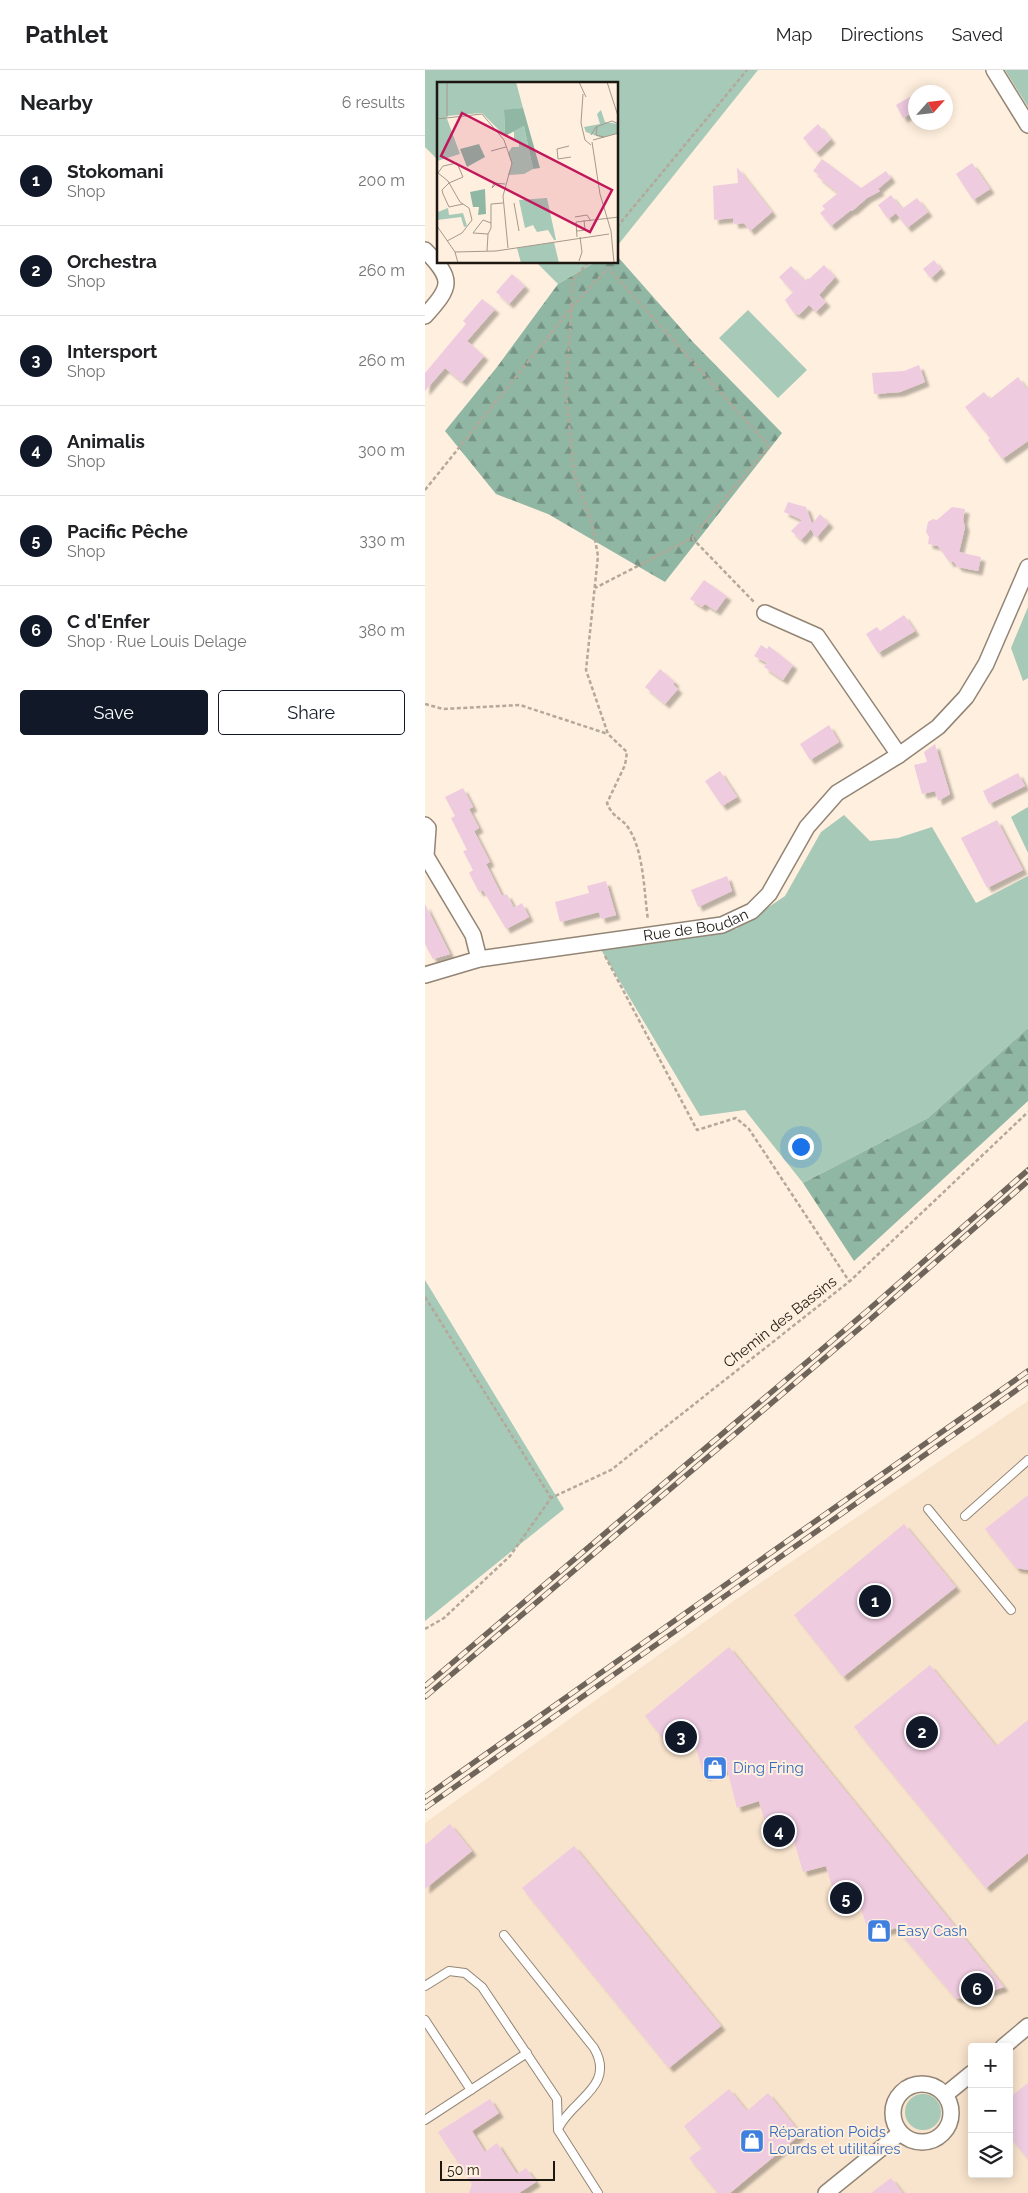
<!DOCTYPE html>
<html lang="en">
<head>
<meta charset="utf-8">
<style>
	body { margin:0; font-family:Raleway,sans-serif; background:#f2f2f2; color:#202124 }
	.controls { position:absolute; right:15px; bottom:15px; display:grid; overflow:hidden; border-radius:5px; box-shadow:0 2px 12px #0003 }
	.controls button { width:45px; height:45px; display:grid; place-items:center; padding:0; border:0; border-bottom:1px solid #e0e0e0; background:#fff; color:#202124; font:25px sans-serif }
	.compass { position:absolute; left:483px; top:15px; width:45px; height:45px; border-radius:50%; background:#fff; box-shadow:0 2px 12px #0003; rotate:63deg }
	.scale { position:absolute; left:15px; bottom:12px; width:115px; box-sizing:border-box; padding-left:5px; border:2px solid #1d1711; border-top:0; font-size:14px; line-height:18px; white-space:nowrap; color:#1d1711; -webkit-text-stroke:4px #ffefde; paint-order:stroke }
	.you { position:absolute; left:375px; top:1076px; width:18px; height:18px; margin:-12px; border:4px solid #fff; border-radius:50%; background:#1a73e8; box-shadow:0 0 0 8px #1a73e833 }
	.badge { display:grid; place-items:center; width:32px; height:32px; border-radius:50%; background:#111827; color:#fff; font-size:16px; font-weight:700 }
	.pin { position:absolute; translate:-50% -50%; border:2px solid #fff; box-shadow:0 1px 5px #0006 }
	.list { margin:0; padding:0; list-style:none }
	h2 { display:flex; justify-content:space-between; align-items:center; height:65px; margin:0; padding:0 20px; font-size:21px }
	h2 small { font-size:16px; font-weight:400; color:#757577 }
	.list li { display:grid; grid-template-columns:32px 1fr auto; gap:15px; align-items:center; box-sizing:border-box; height:90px; padding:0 20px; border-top:1px solid #e0e0e0 }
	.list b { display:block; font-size:19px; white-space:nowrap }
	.list p { margin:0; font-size:16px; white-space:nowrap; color:#757577 }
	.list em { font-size:16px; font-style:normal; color:#757577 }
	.actions { display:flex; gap:10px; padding:15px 20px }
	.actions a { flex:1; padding:11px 0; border:1px solid #111827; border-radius:5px; text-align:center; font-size:18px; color:#111827 }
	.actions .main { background:#111827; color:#fff }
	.icon { flex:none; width:28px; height:28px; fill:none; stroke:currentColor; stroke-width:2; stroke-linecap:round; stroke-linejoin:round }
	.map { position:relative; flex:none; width:603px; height:2123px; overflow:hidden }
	header { display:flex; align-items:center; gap:30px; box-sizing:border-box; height:70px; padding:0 25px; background:#fff; border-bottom:1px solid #e0e0e0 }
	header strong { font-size:24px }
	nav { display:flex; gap:28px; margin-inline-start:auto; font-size:18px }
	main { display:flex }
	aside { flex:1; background:#fff }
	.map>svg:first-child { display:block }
	.built { fill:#f8e3cc; fill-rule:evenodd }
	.green { fill:#a6c9b8 }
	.forest { fill:url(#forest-firs) }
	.building { fill:#efcbe0; filter:url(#shadow) }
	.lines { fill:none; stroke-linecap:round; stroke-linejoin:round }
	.service-casing { stroke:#938575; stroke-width:10 }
	.minor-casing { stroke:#938575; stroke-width:18 }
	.path { stroke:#b4a89a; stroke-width:2.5; stroke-dasharray:4 2.5; stroke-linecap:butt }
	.service { stroke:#fff; stroke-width:8 }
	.minor { stroke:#fff; stroke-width:15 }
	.rail-casing { stroke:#6f655b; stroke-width:5.5 }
	.rail { stroke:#ffefde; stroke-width:4; stroke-dasharray:11; stroke-linecap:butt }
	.labels { text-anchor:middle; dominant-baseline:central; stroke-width:4; stroke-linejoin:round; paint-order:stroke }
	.street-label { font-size:15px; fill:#1d1711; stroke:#ffefde }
	.shop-label { font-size:15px; fill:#366cbe; stroke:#ffefde; text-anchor:start }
	.inset-road { fill:none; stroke:#a5998c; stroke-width:1 }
	.view { fill:#c2185b; fill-opacity:0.15; stroke:#c2185b; stroke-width:2.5 }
	.inset-edge { fill:none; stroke:#1d1711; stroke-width:2.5 }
</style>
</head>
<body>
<header>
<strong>Pathlet</strong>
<nav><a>Map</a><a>Directions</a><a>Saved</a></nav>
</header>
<main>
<aside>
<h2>Nearby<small>6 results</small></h2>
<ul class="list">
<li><span class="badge">1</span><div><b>Stokomani</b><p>Shop</p></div><em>200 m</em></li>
<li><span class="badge">2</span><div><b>Orchestra</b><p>Shop</p></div><em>260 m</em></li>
<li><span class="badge">3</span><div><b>Intersport</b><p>Shop</p></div><em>260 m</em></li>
<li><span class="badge">4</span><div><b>Animalis</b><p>Shop</p></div><em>300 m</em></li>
<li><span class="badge">5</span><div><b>Pacific Pêche</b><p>Shop</p></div><em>330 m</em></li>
<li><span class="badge">6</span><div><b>C d'Enfer</b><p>Shop · Rue Louis Delage</p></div><em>380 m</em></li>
</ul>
<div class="actions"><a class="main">Save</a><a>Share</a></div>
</aside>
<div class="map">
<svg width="603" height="2123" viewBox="0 0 603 2123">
	<defs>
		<pattern id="forest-firs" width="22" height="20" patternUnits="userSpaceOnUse" patternTransform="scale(1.25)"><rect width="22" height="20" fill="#90b6a4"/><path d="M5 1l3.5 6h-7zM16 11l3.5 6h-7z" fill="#759384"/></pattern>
		<filter id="shadow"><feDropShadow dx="4.5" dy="4.5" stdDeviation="1" flood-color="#0004"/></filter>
	</defs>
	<rect width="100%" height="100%" fill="#ffefde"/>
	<path class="built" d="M603,1331V2123H0V1753L310,1530ZM547,1977H584V2104H547Z"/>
	<g class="green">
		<polygon points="0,0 333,0 193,175 192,14 14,14 14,91 0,77"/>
		<polygon points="580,0 603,0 603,37"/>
		<polygon points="112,193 169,193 133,214"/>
		<polygon points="323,240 382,300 353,328 294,268"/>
		<polygon points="603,537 603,608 598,611 586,578"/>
		<polygon points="603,737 603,783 586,747"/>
		<polygon points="419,745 445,771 473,768 507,757 551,833 603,806 603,958 503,1048 378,1113 320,1040 275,1046 172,873 268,865 311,859 360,826 396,762"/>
		<polygon points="0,1210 139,1439 0,1551"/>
		<circle cx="498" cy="2042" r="18"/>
	</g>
	<g class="forest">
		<polygon points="193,187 268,272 357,363 240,512 123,444 71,424 20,361 72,297 133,214 169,193 192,192"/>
		<polygon points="603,958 603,1031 429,1191 378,1113 503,1048"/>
	</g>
	<g class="building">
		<polygon points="490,24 490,41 478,48 471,35"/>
		<polygon points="393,54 406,69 391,83 378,68"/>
		<polygon points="397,89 436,118 461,101 466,108 453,119 455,121 442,128 427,141 426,140 406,156 395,143 400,139 397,136 413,123 393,107 394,105 388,101"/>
		<polygon points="547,93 565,119 548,130 531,104"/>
		<polygon points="312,97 347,142 325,161 319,153 309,154 308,148 289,150 288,116 313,113"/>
		<polygon points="466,125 477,139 463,149 453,135"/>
		<polygon points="492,128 503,142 482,158 471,143"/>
		<polygon points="509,190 516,199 506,208 498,199"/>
		<polygon points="399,195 410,207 394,225 401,232 391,242 384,235 374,245 368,242 360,230 368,222 354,207 366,196 380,211 383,208 384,209"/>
		<polygon points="87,204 100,216 84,234 71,222"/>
		<polygon points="57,229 70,239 42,271 59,286 37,312 20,298 0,321 0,303 41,254 38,251"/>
		<polygon points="494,295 500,312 475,322 449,324 447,303 479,301"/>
		<polygon points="593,307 603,320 603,371 577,389 563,370 565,368 540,337 559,322 565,329"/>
		<polygon points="363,432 381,437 387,454 395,444 404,453 391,468 386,459 376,470 366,461 377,450 359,442"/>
		<polygon points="527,437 540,439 538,450 540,457 534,482 556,487 553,501 533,497 528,491 525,493 513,476 503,474 504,467 501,462 503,452 508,449 512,450"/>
		<polygon points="279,510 302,526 291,541 280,534 277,537 265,529"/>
		<polygon points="479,545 490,561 453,583 441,564 452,557 455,561"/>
		<polygon points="336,575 342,579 344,576 368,595 358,610 339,597 342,593 329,586"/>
		<polygon points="235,599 250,612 248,614 253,619 240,634 220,617"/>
		<polygon points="404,655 414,672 385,690 375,674"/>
		<polygon points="510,674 525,724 513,731 510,721 497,724 489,695 502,692 499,682"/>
		<polygon points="295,701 312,727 297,736 280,711"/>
		<polygon points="593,703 600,716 564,734 558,721"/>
		<polygon points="38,718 48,737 44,739 54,758 49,761 65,792 61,794 77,826 82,824 89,838 97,833 104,847 81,859 58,820 54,822 44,803 48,800 38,781 42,780 26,748 30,746 20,727"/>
		<polygon points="572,750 598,800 562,818 536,768"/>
		<polygon points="302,806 307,821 273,837 266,820"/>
		<polygon points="181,811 191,845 176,849 174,842 135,852 130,832 164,823 162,816"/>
		<polygon points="0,834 25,884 8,889 4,882 0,874"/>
		<polygon points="603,1425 603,1500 591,1498 560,1459"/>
		<polygon points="479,1454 531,1517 418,1607 369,1545"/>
		<polygon points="304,1577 579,1917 544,1929 530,1928 471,1858 445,1866 432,1827 412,1834 401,1796 378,1802 367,1764 345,1770 334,1731 312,1738 302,1699 279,1706 268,1667 243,1675 220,1646"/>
		<polygon points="505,1595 571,1676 603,1650 603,1783 561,1818 429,1657"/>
		<polygon points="25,1754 47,1781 0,1819 0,1775"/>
		<polygon points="149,1776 296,1956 244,1998 97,1818"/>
		<polygon points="603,2013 603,2089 584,2066 584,2028"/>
		<polygon points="304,2019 322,2041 343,2023 376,2064 305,2123 293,2123 264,2088 277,2078 259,2056"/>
		<polygon points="65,2029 74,2043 47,2061 60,2082 72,2073 92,2104 101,2098 111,2112 94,2123 44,2123 47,2114 13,2062"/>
		<polygon points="466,2108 478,2123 446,2123"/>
	</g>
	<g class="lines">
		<defs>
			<g id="service">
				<polyline points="503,1439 586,1540"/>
				<polyline points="540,1446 603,1390"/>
				<path d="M79,1865L169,1978C191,2016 148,2029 134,2057"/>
				<polyline points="0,1916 24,1901 40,1903 57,1917 132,2029 133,2060 173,2123"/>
				<polyline points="0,1950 46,2020"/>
				<polyline points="0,2050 102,1983"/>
			</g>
			<g id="minor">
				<polyline points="569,0 603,55"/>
				<path d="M0,180C29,210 27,216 0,246"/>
				<polyline points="340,543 392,566 474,685"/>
				<polyline points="0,755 3,758 1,786 48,865 54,889"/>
				<path id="s1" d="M0,905L54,889L297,855L327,841L344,824L382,757L412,723L474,685L513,657L541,627L561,594L603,497"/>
				<polyline points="578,1977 603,1956"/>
				<circle cx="497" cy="2043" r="29"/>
				<polyline points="520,2025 547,2003"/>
				<polyline points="401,2123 475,2063"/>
			</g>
		</defs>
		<use href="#service" class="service-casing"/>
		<use href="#minor" class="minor-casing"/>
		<g class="path">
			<polyline points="192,157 322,0"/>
			<path d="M163,192L148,211L141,322L149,404L167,453L173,486L161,600L183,664L202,682L200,695L182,733C188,749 197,747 204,759C219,782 219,823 223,850"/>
			<polyline points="0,420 147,237 183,198 344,376 267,468 170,518"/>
			<polyline points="267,468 330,533"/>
			<polyline points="0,634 18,639 95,635 183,664"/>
			<polyline points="180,886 272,1060 311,1048 324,1059 424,1211"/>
			<polyline points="0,1227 126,1428"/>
			<polyline points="0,1559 19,1548 85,1486 126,1428 186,1400 425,1211 603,1042"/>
		</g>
		<use href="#service" class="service"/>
		<use href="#minor" class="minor"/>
		<defs>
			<g id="rail">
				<polyline points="0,1616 442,1241 603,1100"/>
				<polyline points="0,1627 448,1247 603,1111"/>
				<polyline points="0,1727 603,1301"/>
				<polyline points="0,1738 603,1312"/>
			</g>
		</defs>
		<use href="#rail" class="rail-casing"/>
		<use href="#rail" class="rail"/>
	</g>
	<defs>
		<symbol id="shop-square" viewBox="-11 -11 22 22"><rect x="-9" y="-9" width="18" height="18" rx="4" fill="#3f7fe0" stroke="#ffefde"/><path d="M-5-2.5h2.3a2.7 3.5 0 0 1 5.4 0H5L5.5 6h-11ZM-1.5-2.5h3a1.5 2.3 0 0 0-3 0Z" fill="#fff"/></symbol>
	</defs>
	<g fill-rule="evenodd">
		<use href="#shop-square" x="276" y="1684" width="28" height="28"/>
		<use href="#shop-square" x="440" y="1847" width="28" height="28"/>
		<use href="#shop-square" x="313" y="2057" width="28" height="28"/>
	</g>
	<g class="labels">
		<g class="street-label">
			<text stroke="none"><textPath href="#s1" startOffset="276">Rue de Boudan</textPath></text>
			<text transform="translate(355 1252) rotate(-38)">Chemin des Bassins</text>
		</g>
		<g class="shop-label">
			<text x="308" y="1698">Ding Fring</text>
			<text x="472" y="1861">Easy Cash</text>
			<text x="344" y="2062">Réparation Poids<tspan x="344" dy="17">Lourds et utilitaires</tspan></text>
		</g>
	</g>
	<g transform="translate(12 12)">
		<rect width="181" height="181" fill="#ffefde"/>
		<path d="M0,0H79L86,26L67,29L68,54L45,31L9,34L23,72L0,79ZM164,28L168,40L181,42V51L165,56L149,50L147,45L163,42L160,32ZM87,44L96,87L87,92L71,93L75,83L71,71L75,65H82V60L77,59V49ZM110,116L119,158H117L111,148L100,150L96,143L88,146L82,118ZM117,160L122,181H84L80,166Z" fill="#a6c9b8"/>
		<path d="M86,26L103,86L96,87L87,44L68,54L67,28ZM42,62L48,75L30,85L23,67ZM48,107L49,132L41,133L42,125H36L33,110Z" fill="#90b6a4"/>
		<path d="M11,126L12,133L26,131L30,144L27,145L24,135L0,138L1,130Z" fill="#a6c9b8"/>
		<path class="inset-road" d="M142,0L149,15M170,0L182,37M146,12L144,41L148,58L154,63M10,35V0M0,37L45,32L67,58L75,81L66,114L71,166M160,45L159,53L167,55M154,53L159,45L175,39L182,42M156,58L182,51M155,60L163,112L174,149L177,181M132,64L120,67L121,77L134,75M54,69L69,65M1,91L6,84L20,81L26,95L12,101L5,108L6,112L12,125L26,122M1,91L11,99L23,120L32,126L35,138L25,151L10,159M59,102L55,106L57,101L68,102M77,121L82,149M138,135L150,133L154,139M54,141L46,138L36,151L51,152L54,146M0,144L18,170L21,181M54,146V122L66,121M140,149L148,148L147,138M140,155L139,140L182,135M50,169L51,152M18,170L59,169L172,152M142,179L145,170L143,155"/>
		<path class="view" d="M25,31L175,108L153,150L4,74Z"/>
		<rect width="181" height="181" class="inset-edge"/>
	</g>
</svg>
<div class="controls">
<button>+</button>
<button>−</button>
<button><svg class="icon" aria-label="layers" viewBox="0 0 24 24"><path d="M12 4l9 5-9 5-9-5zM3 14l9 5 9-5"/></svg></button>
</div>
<svg class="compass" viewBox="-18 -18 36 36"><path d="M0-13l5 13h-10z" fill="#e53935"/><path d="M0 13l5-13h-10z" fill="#757577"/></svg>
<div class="scale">50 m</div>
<div class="you"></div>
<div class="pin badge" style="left:450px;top:1531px">1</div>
<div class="pin badge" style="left:497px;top:1662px">2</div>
<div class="pin badge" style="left:256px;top:1667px">3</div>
<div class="pin badge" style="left:354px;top:1761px">4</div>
<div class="pin badge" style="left:421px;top:1828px">5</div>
<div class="pin badge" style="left:552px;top:1919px">6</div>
</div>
</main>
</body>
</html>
